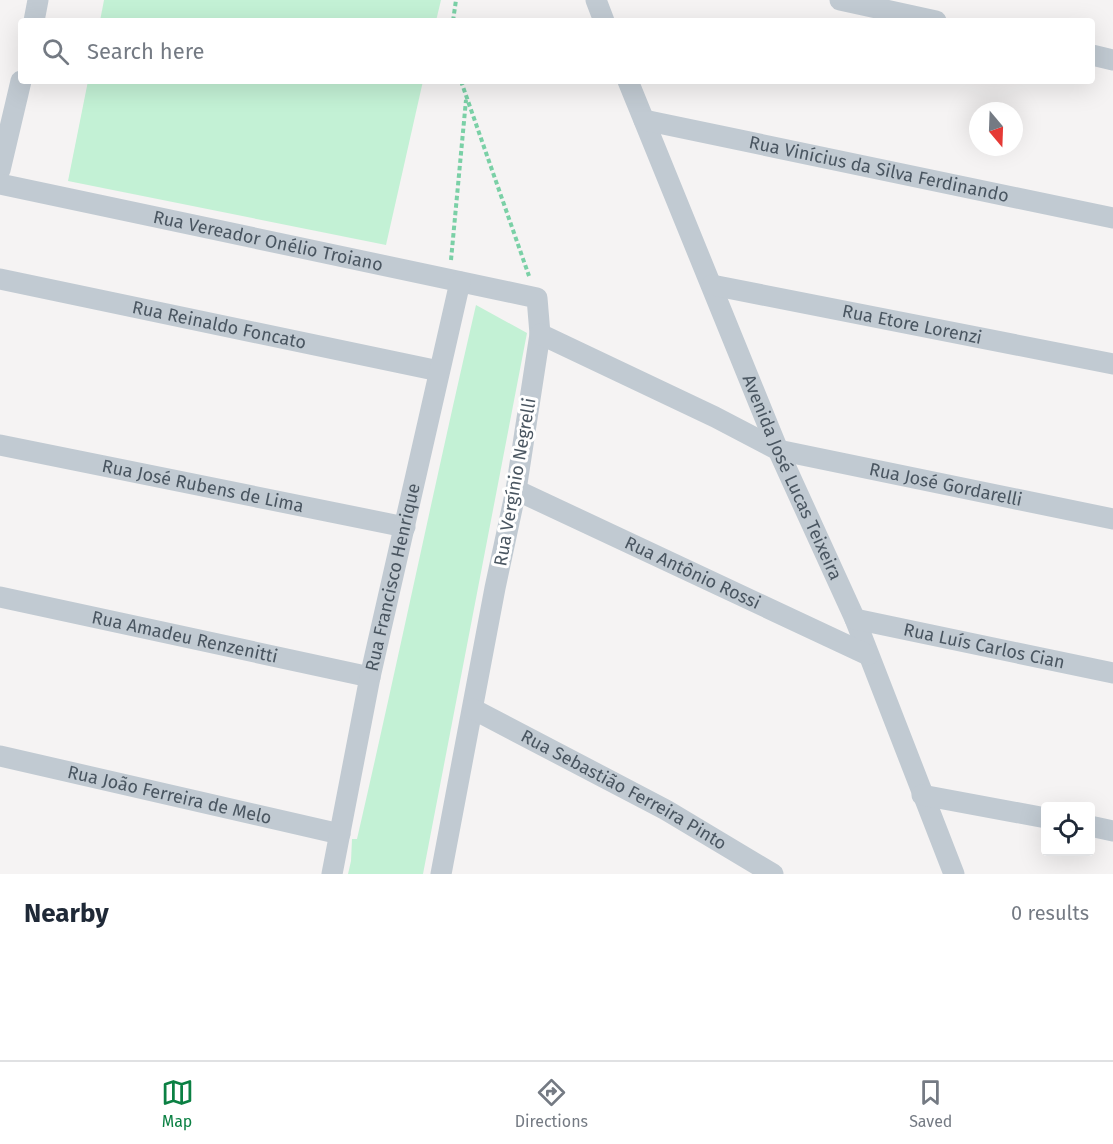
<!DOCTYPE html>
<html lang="en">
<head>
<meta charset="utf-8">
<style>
	body { margin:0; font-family:"Fira Sans",sans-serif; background:#f6f6f7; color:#1f2937 }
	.controls { position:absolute; right:18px; bottom:18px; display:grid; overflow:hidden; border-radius:6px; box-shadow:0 6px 24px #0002 }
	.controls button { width:54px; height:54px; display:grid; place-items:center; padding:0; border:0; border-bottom:2px solid #e0e1e3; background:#fff; color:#1f2937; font:30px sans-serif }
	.compass { position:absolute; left:969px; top:102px; width:54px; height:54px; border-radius:50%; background:#fff; box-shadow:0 6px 24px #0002; rotate:161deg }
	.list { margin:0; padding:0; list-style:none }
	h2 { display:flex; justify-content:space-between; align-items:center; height:78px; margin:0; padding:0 24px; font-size:26px }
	h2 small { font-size:20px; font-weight:400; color:#747a83 }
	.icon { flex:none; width:33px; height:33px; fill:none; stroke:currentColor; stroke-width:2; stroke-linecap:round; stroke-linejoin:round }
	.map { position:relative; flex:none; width:1113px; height:874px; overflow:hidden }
	.search { position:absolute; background:#fff; box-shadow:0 6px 24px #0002; left:18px; right:18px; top:18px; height:66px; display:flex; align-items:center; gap:15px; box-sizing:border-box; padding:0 21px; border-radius:6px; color:#747a83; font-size:22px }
	.sheet { height:186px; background:#fff }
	nav { display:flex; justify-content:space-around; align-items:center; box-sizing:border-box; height:84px; border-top:2px solid #e0e1e3; background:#fff; font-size:16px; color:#747a83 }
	nav a { display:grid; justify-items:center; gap:3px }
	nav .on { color:#0b8043 }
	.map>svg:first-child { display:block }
	.green { fill:#c3f1d5 }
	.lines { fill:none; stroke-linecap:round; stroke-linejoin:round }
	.path { stroke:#7ad0a6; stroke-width:4; stroke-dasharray:4.5 3; stroke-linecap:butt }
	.minor { stroke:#c1cad2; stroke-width:21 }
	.labels { text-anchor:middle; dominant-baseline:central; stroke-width:6; stroke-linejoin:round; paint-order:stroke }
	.street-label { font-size:18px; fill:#4a5661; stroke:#fff }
</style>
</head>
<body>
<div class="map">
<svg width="1113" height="874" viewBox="0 0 1113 874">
	<rect width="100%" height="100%" fill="#f5f3f3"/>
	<g class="green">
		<polygon points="104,0 441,0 436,21 100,21"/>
		<polygon points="88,81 423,81 386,245 68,181"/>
		<path d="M476,305L527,333L423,874H348L351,861L352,839H357C398,661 435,482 476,305Z"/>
	</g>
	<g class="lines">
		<g class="path">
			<polyline points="453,21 456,0"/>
			<polyline points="461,81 529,276"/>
			<polyline points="451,260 466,100"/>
		</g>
		<g class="minor">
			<polyline points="596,0 604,21"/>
			<polyline points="840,0 936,21"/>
			<polyline points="34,21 38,0"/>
			<polyline points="1092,55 1113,60"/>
			<path id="s1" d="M628,81L778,450L855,619L954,874"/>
			<path id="s2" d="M644,120L1113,218"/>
			<polyline points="0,170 21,81"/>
			<path id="s3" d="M0,184L537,298L540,334L516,490L495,588L441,874"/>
			<path id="s4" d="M0,279L439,371"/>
			<path id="s5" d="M712,285L1113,364"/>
			<path id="s6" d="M540,334L715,417L778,450L1113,519"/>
			<path id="s7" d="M0,445L405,527"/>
			<path id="s8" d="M516,490L868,655"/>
			<path id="s9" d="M0,597L370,677"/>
			<path id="s10" d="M855,619L1113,673"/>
			<path id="s11" d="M473,709L666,810L773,874"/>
			<path id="s12" d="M0,756L340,834"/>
			<polyline points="922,795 1046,818"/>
			<polyline points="1090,826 1113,831"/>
			<path id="s13" d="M332,874L370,677L460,282"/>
		</g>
	</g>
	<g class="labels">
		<g class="street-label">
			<text stroke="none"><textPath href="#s2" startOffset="240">Rua Vinícius da Silva Ferdinando</textPath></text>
			<text stroke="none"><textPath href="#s3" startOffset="274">Rua Vereador Onélio Troiano</textPath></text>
			<text stroke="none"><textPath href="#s5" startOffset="204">Rua Etore Lorenzi</textPath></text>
			<text stroke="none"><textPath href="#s4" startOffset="224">Rua Reinaldo Foncato</textPath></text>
			<text stroke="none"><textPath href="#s1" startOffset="429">Avenida José Lucas Teixeira</textPath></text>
			<text transform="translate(515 482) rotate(-80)">Rua Vergínio Negrelli</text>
			<text stroke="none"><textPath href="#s6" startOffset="436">Rua José Gordarelli</textPath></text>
			<text stroke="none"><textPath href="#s7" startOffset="207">Rua José Rubens de Lima</textPath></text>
			<text stroke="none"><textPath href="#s8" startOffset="195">Rua Antônio Rossi</textPath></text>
			<text stroke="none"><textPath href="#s13" startOffset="303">Rua Francisco Henrique</textPath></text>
			<text stroke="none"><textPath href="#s9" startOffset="189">Rua Amadeu Renzenitti</textPath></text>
			<text stroke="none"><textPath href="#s10" startOffset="132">Rua Luís Carlos Cian</textPath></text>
			<text stroke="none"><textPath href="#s11" startOffset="171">Rua Sebastião Ferreira Pinto</textPath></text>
			<text stroke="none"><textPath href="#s12" startOffset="174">Rua João Ferreira de Melo</textPath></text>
		</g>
	</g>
</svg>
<div class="controls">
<button><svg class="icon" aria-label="locate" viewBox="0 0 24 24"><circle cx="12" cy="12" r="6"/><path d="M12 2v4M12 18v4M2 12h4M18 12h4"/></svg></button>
</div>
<svg class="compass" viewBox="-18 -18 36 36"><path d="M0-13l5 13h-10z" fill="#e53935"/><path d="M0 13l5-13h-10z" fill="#747a83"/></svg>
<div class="search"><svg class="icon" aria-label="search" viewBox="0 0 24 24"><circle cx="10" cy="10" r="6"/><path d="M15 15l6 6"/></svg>Search here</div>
</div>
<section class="sheet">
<h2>Nearby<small>0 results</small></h2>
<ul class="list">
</ul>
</section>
<nav>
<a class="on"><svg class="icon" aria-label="map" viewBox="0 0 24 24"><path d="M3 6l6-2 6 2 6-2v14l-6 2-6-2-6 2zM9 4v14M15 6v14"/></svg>Map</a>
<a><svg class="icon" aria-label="directions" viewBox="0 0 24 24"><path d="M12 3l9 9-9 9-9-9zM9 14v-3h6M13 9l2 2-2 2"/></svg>Directions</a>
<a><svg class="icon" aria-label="saved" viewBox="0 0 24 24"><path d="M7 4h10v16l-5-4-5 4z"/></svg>Saved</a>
</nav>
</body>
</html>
